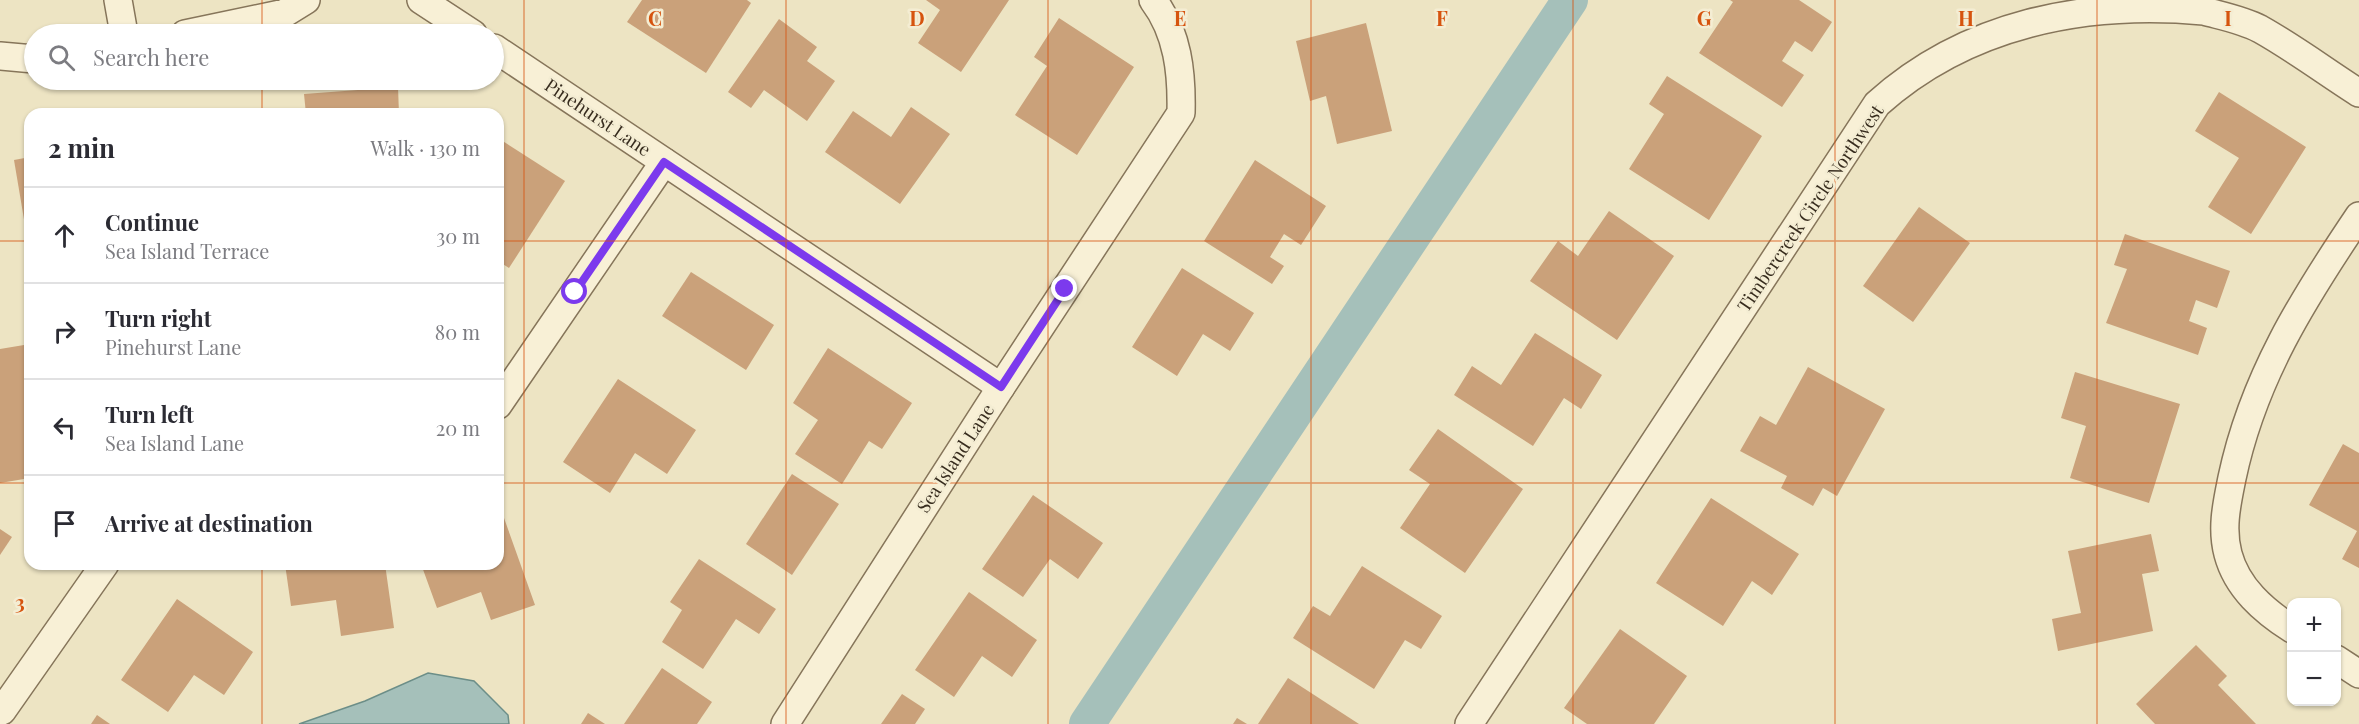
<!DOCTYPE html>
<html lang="en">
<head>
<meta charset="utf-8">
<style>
	body { margin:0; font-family:"Playfair Display",serif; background:#f2f2f3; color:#2b2b33 }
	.controls { position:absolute; right:18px; bottom:18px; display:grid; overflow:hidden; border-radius:12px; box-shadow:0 2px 4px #0004 }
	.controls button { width:54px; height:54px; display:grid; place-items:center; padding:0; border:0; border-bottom:2px solid #e1e1e2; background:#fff; color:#2b2b33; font:30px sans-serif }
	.stop { position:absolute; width:18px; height:18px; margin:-14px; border:4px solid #7c3aed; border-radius:50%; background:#fff }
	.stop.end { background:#7c3aed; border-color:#fff; box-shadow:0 2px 6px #0008 }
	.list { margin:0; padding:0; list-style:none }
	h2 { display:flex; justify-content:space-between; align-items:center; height:78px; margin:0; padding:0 24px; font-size:26px }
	h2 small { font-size:20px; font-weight:400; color:#7c7c81 }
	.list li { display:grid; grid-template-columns:39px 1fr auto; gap:18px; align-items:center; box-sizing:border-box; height:96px; padding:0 24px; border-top:2px solid #e1e1e2 }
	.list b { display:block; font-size:22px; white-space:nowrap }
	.list p { margin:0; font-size:20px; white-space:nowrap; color:#7c7c81 }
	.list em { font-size:20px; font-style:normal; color:#7c7c81 }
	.icon { flex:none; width:33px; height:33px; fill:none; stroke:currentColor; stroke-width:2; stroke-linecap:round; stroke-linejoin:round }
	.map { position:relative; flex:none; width:2359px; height:724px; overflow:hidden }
	.search { position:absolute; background:#fff; box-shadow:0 2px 4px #0004; left:24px; top:24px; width:480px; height:66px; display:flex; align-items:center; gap:15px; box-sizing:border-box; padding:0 21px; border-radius:33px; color:#7c7c81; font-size:22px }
	.panel { position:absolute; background:#fff; box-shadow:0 2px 4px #0004; left:24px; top:108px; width:480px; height:462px; border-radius:18px }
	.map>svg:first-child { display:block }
	.water { fill:#a5c0ba; stroke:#6c8e88; stroke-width:1.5 }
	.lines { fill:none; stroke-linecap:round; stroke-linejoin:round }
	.canal { stroke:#a5c0ba; stroke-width:36 }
	.building { fill:#caa17a }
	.street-casing { stroke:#86755a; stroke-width:30 }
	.street { stroke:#f8f0d6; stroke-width:27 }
	.route { stroke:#7c3aed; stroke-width:8 }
	.grid { fill:none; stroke:#d6540e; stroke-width:1.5; stroke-opacity:0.55 }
	.labels { text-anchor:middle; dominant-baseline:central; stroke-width:5; stroke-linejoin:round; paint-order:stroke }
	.street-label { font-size:18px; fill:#372c1e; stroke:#f4edd3 }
	.grid-label { font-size:20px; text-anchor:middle; font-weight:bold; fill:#d6540e; stroke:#f4edd3; stroke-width:5; stroke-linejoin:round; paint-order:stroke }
</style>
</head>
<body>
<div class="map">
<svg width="2359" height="724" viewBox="0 0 2359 724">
	<rect width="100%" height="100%" fill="#ede4c3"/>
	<polygon class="water" points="428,673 474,681 508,715 509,724 299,724 365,701"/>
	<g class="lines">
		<polyline class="canal" points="1087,724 1570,0"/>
	</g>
	<g class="building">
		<polygon points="642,0 747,0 751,3 706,73 627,22"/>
		<polygon points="926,0 1009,0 961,72 918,43 940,10"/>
		<polygon points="1730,0 1799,0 1832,22 1812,52 1795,41 1782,61 1804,75 1782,107 1699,53 1733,2"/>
		<polygon points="1059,18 1134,67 1077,155 1015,115 1047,66 1034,57"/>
		<polygon points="779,19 817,47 807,61 835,81 807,121 764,90 751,108 728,92"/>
		<polygon points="1366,23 1392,131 1337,144 1326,96 1310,101 1296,41"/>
		<polygon points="1667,76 1762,136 1709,220 1629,169 1664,114 1649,104"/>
		<polygon points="398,87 399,114 306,114 304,94"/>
		<polygon points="2219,92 2306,147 2251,234 2208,207 2239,158 2195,131"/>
		<polygon points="911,107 950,134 900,204 825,152 853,111 891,137"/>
		<polygon points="498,138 565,181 509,268 498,261"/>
		<polygon points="30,157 30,249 29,249 14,160"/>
		<polygon points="1255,160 1326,206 1301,245 1284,234 1270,257 1284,266 1272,284 1204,241"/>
		<polygon points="1919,207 1970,243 1913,322 1863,286"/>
		<polygon points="1609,211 1674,256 1617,340 1530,281 1558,241 1578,256"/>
		<polygon points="2125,234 2230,271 2217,308 2196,300 2189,321 2207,328 2198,355 2106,323 2127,269 2114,265"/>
		<polygon points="1182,268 1254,313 1230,351 1203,334 1177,376 1132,347"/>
		<polygon points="691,272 774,325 746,370 662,316"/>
		<polygon points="1535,333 1602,375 1581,409 1564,398 1533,446 1454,395 1472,366 1501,385"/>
		<polygon points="24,345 30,379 30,478 0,483 0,349"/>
		<polygon points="828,348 912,403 882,449 869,441 842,484 795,454 818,420 793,403"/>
		<polygon points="1808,367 1885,409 1837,496 1823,488 1813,506 1781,488 1787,476 1740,451 1760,416 1776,425"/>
		<polygon points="2075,372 2180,404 2149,503 2070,478 2086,426 2061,418"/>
		<polygon points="618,379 696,430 667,474 635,453 610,493 563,462"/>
		<polygon points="1438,429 1523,489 1465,573 1400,528 1430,484 1409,470"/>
		<polygon points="2343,444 2359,453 2359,568 2342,559 2357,531 2309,505"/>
		<polygon points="792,474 839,504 792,575 746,544"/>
		<polygon points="1033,495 1103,543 1078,579 1050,559 1023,597 982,569"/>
		<polygon points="1711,498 1799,554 1772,595 1752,581 1723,626 1656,583"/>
		<polygon points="504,518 535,605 491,620 481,592 437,608 421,564 498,564 498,520"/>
		<polygon points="0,529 12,537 0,555"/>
		<polygon points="2151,534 2159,571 2142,574 2153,631 2058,651 2052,619 2081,613 2068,551"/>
		<polygon points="699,559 776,609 759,634 736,619 703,669 662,642 682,610 670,602"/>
		<polygon points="285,564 385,564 394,628 341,636 336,600 291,606"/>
		<polygon points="1362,566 1442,616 1421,649 1405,640 1374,689 1293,638 1313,606 1330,616"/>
		<polygon points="969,592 1037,640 1012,677 982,656 954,697 915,670"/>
		<polygon points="177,599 253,652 224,695 194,675 168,712 121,680"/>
		<polygon points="1620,629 1687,676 1654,724 1587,724 1564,708"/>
		<polygon points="2196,645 2227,676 2218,685 2256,724 2155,724 2136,704"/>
		<polygon points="662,668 712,702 697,724 624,724"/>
		<polygon points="1288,678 1359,724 1258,724"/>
		<polygon points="902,694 925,709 915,724 881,724"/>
		<polygon points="588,713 605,724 581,724"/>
		<polygon points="97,715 110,724 91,724"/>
		<polygon points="1237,718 1247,724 1233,724"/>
	</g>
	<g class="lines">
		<defs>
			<g id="street">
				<polyline points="118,0 124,34"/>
				<polyline points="421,0 473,34"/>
				<polyline points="185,34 285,13 306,0"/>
				<polyline points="494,48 1001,387"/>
				<polyline points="0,56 34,59"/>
				<polyline points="498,405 664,162"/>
				<path d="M2292,629C2264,611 2237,588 2228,554C2221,528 2227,503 2232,478C2253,378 2303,299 2359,216"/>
				<polyline points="2336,659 2359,674"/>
				<polyline points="2,711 105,564"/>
				<path d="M785,724L1001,387L1181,113C1182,73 1178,33 1153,0"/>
				<path d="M1469,724L1877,104C1966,24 2084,0 2204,11C2222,16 2243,20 2260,29C2294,48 2326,72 2359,93"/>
			</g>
		</defs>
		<use href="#street" class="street-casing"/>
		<use href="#street" class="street"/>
	</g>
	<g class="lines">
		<polyline class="route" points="575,292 664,162 1001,387 1065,289"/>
	</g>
	<path class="grid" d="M262,0V34M524,0V724M786,0V724M1048,0V724M1311,0V724M1573,0V724M1835,0V724M2097,0V724M262,80V114M0,241H30M498,241H2359M0,483H30M498,483H2359M262,564V724"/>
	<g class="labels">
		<g class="street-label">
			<text transform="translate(598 117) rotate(34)">Pinehurst Lane</text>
			<text transform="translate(1810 208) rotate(-56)">Timbercreek Circle Northwest</text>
			<text transform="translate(955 458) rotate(-57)">Sea Island Lane</text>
		</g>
	</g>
	<g class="grid-label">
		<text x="655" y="26">C</text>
		<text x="917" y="26">D</text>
		<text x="1180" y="26">E</text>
		<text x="1442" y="26">F</text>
		<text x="1704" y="26">G</text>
		<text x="1966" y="26">H</text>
		<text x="2228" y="26">I</text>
		<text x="20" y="610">3</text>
	</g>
</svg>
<div class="controls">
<button>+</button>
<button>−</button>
</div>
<div class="stop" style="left:575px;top:292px"></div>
<div class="stop end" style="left:1065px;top:289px"></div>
<div class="search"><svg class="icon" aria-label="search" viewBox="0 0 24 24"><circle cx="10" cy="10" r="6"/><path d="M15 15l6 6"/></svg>Search here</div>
<section class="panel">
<h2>2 min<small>Walk · 130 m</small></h2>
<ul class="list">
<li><svg class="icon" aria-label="ahead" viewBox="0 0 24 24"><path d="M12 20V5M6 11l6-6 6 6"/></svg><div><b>Continue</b><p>Sea Island Terrace</p></div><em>30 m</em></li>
<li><svg class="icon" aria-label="right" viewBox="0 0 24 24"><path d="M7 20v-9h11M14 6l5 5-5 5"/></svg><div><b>Turn right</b><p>Pinehurst Lane</p></div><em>80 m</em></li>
<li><svg class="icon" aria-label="left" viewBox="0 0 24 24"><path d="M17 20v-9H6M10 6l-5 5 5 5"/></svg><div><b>Turn left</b><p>Sea Island Lane</p></div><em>20 m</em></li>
<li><svg class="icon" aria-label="arrive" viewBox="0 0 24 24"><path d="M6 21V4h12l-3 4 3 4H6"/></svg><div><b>Arrive at destination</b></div></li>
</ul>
</section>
</div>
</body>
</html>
